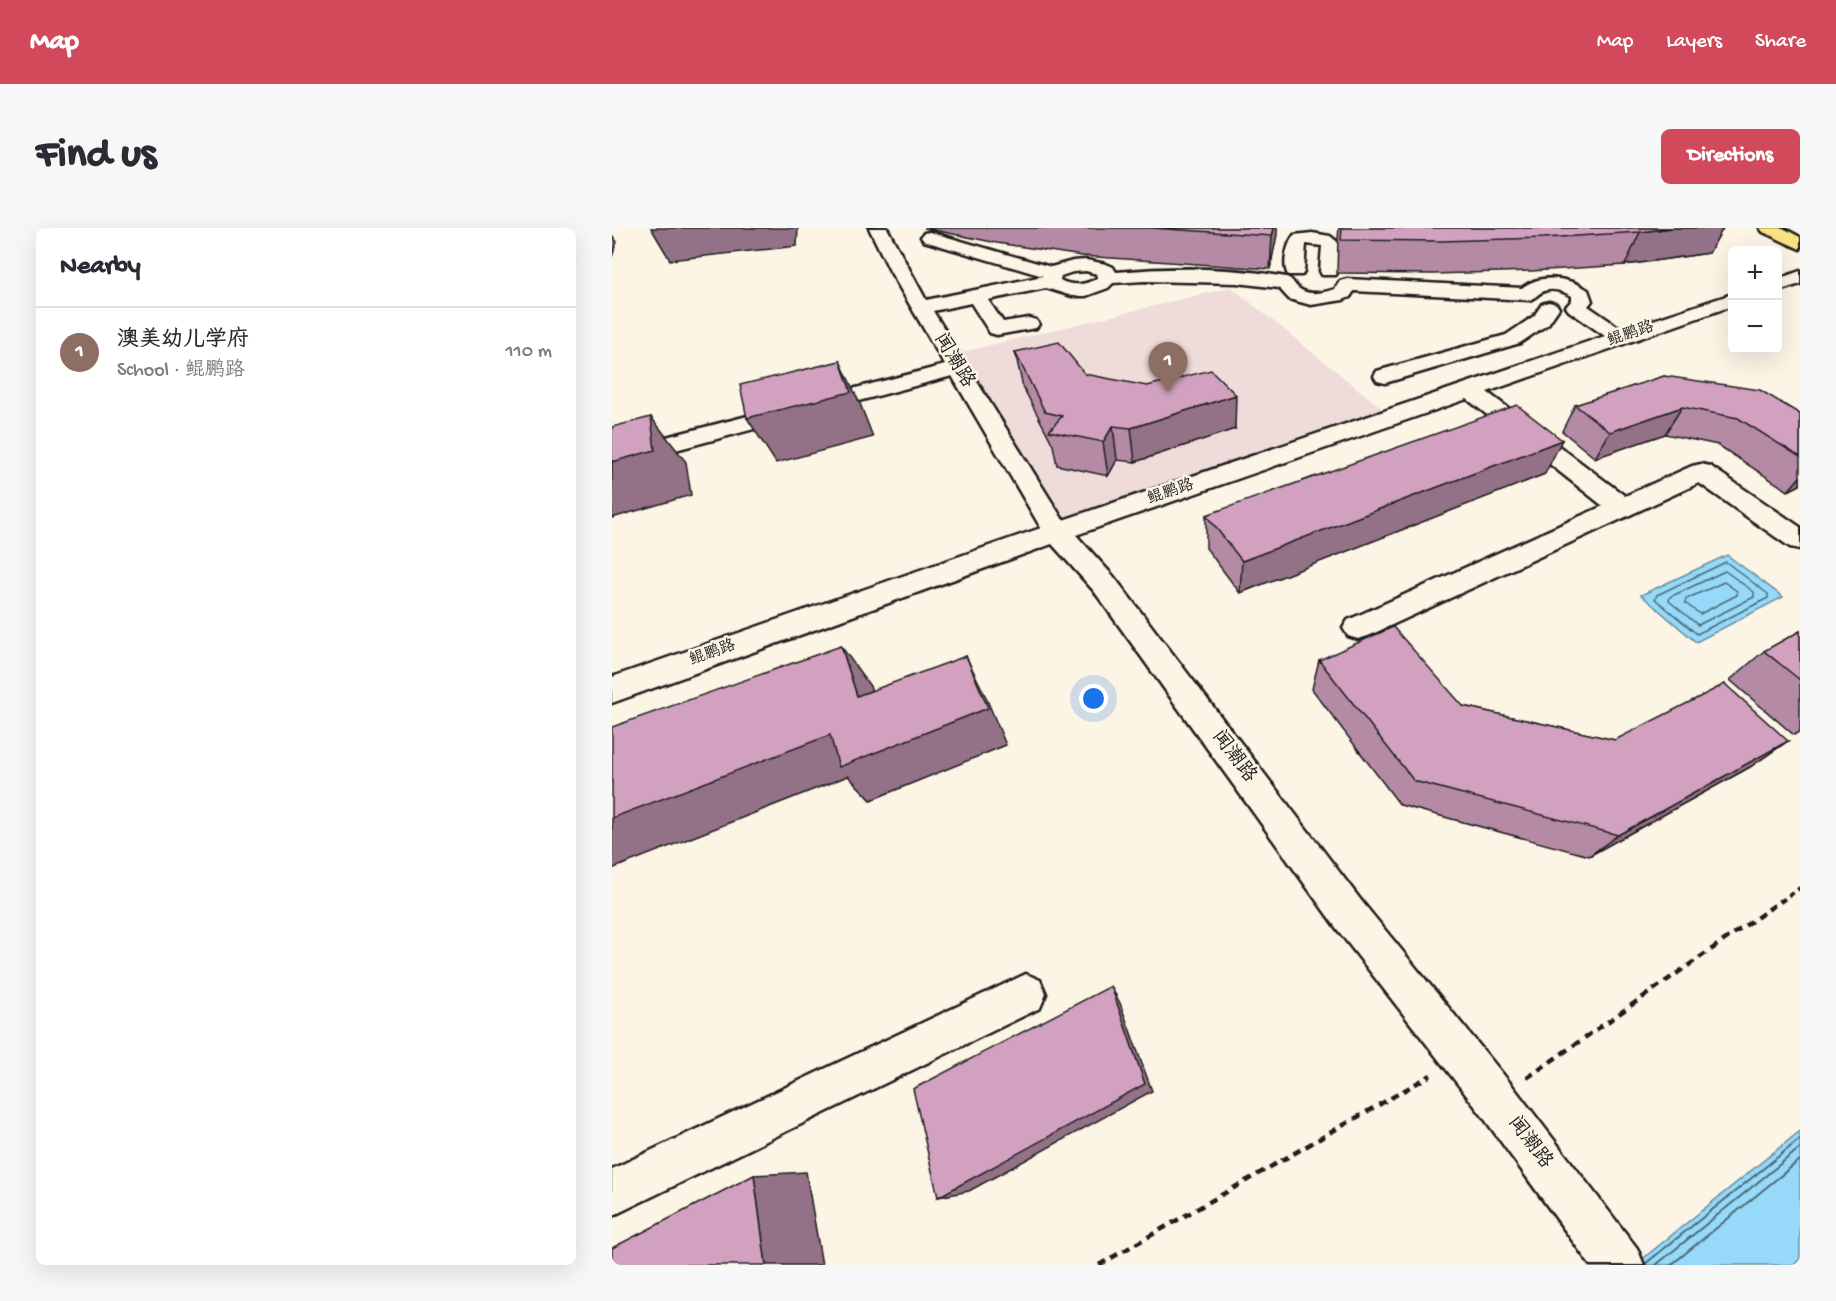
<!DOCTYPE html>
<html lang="en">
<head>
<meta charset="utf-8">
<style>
	body { margin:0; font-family:"Gochi Hand","LXGW WenKai TC",sans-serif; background:#f7f7f7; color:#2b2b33 }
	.controls { position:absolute; right:18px; top:18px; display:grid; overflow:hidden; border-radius:9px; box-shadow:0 6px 24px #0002 }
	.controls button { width:54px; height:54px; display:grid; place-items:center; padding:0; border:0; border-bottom:2px solid #e1e1e2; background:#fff; color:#2b2b33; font:30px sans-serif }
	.you { position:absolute; left:482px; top:471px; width:21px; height:21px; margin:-15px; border:4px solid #fff; border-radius:50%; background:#1a73e8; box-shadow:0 0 0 9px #1a73e833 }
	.badge { display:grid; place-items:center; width:39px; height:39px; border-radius:50%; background:#d1495b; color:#fff; font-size:20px; font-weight:700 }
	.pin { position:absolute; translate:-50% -50px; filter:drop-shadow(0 2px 3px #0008) }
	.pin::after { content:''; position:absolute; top:32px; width:21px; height:18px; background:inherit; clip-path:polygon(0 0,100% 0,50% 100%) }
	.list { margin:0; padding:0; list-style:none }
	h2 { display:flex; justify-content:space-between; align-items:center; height:78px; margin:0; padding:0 24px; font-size:26px }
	h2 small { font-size:20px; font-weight:400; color:#7c7c81 }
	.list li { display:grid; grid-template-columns:39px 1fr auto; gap:18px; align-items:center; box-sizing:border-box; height:90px; padding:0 24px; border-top:2px solid #e1e1e2 }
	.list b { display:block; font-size:22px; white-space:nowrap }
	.list p { margin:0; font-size:20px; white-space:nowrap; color:#7c7c81 }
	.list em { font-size:20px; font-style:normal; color:#7c7c81 }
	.map { position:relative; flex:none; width:1188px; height:1037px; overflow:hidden; border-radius:9px }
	header { display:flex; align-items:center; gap:36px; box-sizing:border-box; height:84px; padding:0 30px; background:#d1495b; color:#fff }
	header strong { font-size:28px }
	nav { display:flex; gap:33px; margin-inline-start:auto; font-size:21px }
	.intro { display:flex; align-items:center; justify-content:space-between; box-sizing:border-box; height:144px; padding:0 36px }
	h1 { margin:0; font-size:42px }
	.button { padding:15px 27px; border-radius:9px; background:#d1495b; color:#fff; font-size:21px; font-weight:700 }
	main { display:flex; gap:36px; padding:0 36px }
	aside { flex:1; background:#fff; border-radius:9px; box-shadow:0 6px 24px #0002 }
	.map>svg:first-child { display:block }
	.built { fill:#efdcda }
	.water { fill:#96d9f8; stroke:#658da0; stroke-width:1.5 }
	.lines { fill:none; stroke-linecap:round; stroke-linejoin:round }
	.shore-far1 { stroke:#4d6874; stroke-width:1.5 }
	.shore { stroke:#4d6874; stroke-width:2 }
	.minor-casing { stroke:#1c1c1c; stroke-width:5 }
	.major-casing { stroke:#1c1c1c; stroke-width:5 }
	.path-far1 { stroke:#1c1c1c; stroke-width:4; stroke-dasharray:6 4.5; stroke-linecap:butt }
	.path { stroke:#1c1c1c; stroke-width:4.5; stroke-dasharray:8 6; stroke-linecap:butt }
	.minor { fill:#fcf5e5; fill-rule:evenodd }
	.major { fill:#f8e281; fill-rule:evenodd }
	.wall { fill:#b58aa5; stroke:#1c1c1c; stroke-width:1.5 }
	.shaded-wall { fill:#937186; stroke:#1c1c1c; stroke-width:1.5 }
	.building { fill:#d2a1c0; stroke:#1c1c1c; stroke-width:1.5 }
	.labels { text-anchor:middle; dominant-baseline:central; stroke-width:5; stroke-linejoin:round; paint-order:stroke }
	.far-street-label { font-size:16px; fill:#1c1c1c; stroke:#fcf5e5 }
	.street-label { font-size:20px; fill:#1c1c1c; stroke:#fcf5e5 }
</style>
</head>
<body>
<header>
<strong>Map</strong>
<nav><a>Map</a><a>Layers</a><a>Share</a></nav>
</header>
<div class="intro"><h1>Find us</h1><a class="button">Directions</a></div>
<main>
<aside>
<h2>Nearby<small></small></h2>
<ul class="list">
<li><span class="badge" style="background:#8d6e63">1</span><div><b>澳美幼儿学府</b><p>School · 鲲鹏路</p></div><em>110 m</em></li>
</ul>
</aside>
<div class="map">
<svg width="1188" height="1037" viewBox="0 0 1188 1037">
	<rect width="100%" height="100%" fill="#fcf5e5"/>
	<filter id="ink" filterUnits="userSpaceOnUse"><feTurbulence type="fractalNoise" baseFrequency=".0167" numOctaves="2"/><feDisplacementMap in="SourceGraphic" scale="12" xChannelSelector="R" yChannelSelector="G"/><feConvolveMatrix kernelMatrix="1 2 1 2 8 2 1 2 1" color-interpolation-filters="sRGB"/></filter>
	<g filter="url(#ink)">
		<polygon class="built" points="619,59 781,189 445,304 338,127"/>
		<g class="water">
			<polygon points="1115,327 1171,369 1084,414 1029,367"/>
			<polygon points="1188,903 1188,1031 1182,1037 1023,1037"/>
		</g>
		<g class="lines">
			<g class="shore-far1">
				<polygon points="1114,334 1156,366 1156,370 1085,406 1043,371 1045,367"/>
				<polygon points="1113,343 1142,364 1142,369 1086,397 1057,373 1058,369"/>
				<polygon points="1112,354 1125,363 1125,367 1088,386 1073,375 1074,371"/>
			</g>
			<g class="shore">
				<polyline points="1033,1036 1188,911"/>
				<polyline points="1044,1037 1188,920"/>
				<polyline points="1059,1037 1188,932"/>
			</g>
			<defs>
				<g id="minor">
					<path d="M257,0H275L314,72L431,48L312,13L309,9L312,5L318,4L439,39L461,33L474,32L494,36L501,39L504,44C559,39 620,39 674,49C680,51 680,53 684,58C694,69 711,65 723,61L728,53L735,51L910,60C928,45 957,49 976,62L980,73L976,78L1011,102L1120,66V78L875,164L1013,268L1080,238L1089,236L1098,238L1188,299V321L1178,319L1087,255L756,408L746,411L736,408L731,400L736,392L991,278L855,171L464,307L502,349L751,675L899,856L1025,1020L1032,1037H978L869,886L725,701L482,363L440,316L0,475V449L429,300L340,148L0,239V223L333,137L278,43ZM474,43L485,46L486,49C476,57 460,59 448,52L449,48L461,44ZM532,53L625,55L667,60L677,71L699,77L731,72L738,69L742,63L917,72C924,70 924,67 930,64C939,59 951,63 960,68V72L954,79L957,83L993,108L451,292L321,83L359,75L378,105L385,107L424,100L427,96L424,92L417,90L391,94L376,72L434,60L460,68H474L496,60L501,55Z"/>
					<path d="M700,5L718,8L728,16L726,43L724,47H710L708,43L710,18L694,16L692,43L690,47H676C670,37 675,16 682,7Z"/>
					<polygon points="1188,43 1188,56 1166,63 1166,51"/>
					<polygon points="937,74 944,76 947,80 936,96 908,115 773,155 765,153 762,148 765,143 894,107 922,88 930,76"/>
					<polygon points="414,746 428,752 434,766 428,780 0,988 0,941"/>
				</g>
				<polygon id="major" points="1148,0 1171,0 1188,9 1188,21 1151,4"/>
			</defs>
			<use href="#minor" class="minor-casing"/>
			<use href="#major" class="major-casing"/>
			<polyline class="path-far1" points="1168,674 1188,660"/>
			<g class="path">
				<polyline points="915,850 1170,672"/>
				<polyline points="487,1037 819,847"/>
			</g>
			<use href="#minor" class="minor"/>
			<use href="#major" class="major"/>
		</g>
		<g class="wall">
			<polygon points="312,0 665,0 658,41 470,28 385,15"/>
			<polygon points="727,0 1111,0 1097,25 1013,37 919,43 821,46 725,45 726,10"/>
			<polygon points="403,124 473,146 623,201 523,234 505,232 496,248 445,237 441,217 411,159"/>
			<polygon points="1052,148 1188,186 1188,257 1176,263 1106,217 1053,206 983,230 950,203 963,177"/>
			<polygon points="933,246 628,365 594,320 594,287"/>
			<polygon points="1188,403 1188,503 1182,507 1118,452 1152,423"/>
			<polygon points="707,432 851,478 1003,512 1176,513 1138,539 977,628 788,577 700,461"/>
		</g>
		<g class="shaded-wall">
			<polygon points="39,0 186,0 185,18 58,32"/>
			<polygon points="662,0 665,0 665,7 658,41 660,8"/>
			<polygon points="1060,0 1111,0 1097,25 1013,37 1028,4"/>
			<polygon points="0,7 5,14 0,29"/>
			<polygon points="228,133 249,178 261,209 164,235 135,190"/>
			<polygon points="624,167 623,201 523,234 519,200"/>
			<polygon points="1070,179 1053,206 983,230 998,204"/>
			<polygon points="39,189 74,234 79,267 0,290 0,234"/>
			<polygon points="501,198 505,232 496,248 491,214"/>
			<polygon points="950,212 933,246 628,365 630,333"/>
			<polygon points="1188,249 1188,257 1176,263"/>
			<polygon points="229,418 258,458 274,506 245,468"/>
			<polygon points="354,428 373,467 394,517 259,572 236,548 0,641 0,590"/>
			<polygon points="1176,513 1138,539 977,628 1006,607"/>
			<polygon points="499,758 508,775 540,863 357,963 326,969"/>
			<polygon points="194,944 210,1037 154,1037 142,947"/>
		</g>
		<g class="building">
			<polygon points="540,0 662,0 660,8"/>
			<polygon points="730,0 1060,0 1028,4 932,10 830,13 729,12"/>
			<polygon points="447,114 473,146 535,158 599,142 624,167 519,200 501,198 491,214 437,203 450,188 433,184 403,124"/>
			<polygon points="228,133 239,164 135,190 128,157"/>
			<polygon points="1052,148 1148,162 1188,186 1188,229 1126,190 1070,179 998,204 963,177"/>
			<polygon points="905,177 950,212 630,333 594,287"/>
			<polygon points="39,189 43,222 0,234 0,199"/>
			<polygon points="781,399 851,478 1003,512 1113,456 1176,513 1006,607 802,553 707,432"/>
			<polygon points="1188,403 1188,452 1152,423"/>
			<polygon points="229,418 245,468 354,428 376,480 227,539 218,507 0,590 0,499"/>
			<polygon points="499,758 533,856 326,969 301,861"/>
			<polygon points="142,947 154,1037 0,1037 0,1020"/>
		</g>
	</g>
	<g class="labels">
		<g class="far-street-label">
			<text transform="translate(1019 107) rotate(-19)">鲲鹏路</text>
			<text transform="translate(559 265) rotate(-19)">鲲鹏路</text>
			<text transform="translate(101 426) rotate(-20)">鲲鹏路</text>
		</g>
		<g class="street-label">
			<text transform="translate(341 133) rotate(59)">闻潮路</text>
			<text transform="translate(621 529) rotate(53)">闻潮路</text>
			<text transform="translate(917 915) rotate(53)">闻潮路</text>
		</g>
	</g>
</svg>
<div class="controls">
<button>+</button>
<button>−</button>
</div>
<div class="you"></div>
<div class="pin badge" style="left:556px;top:164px;background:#8d6e63">1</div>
</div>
</main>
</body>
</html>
